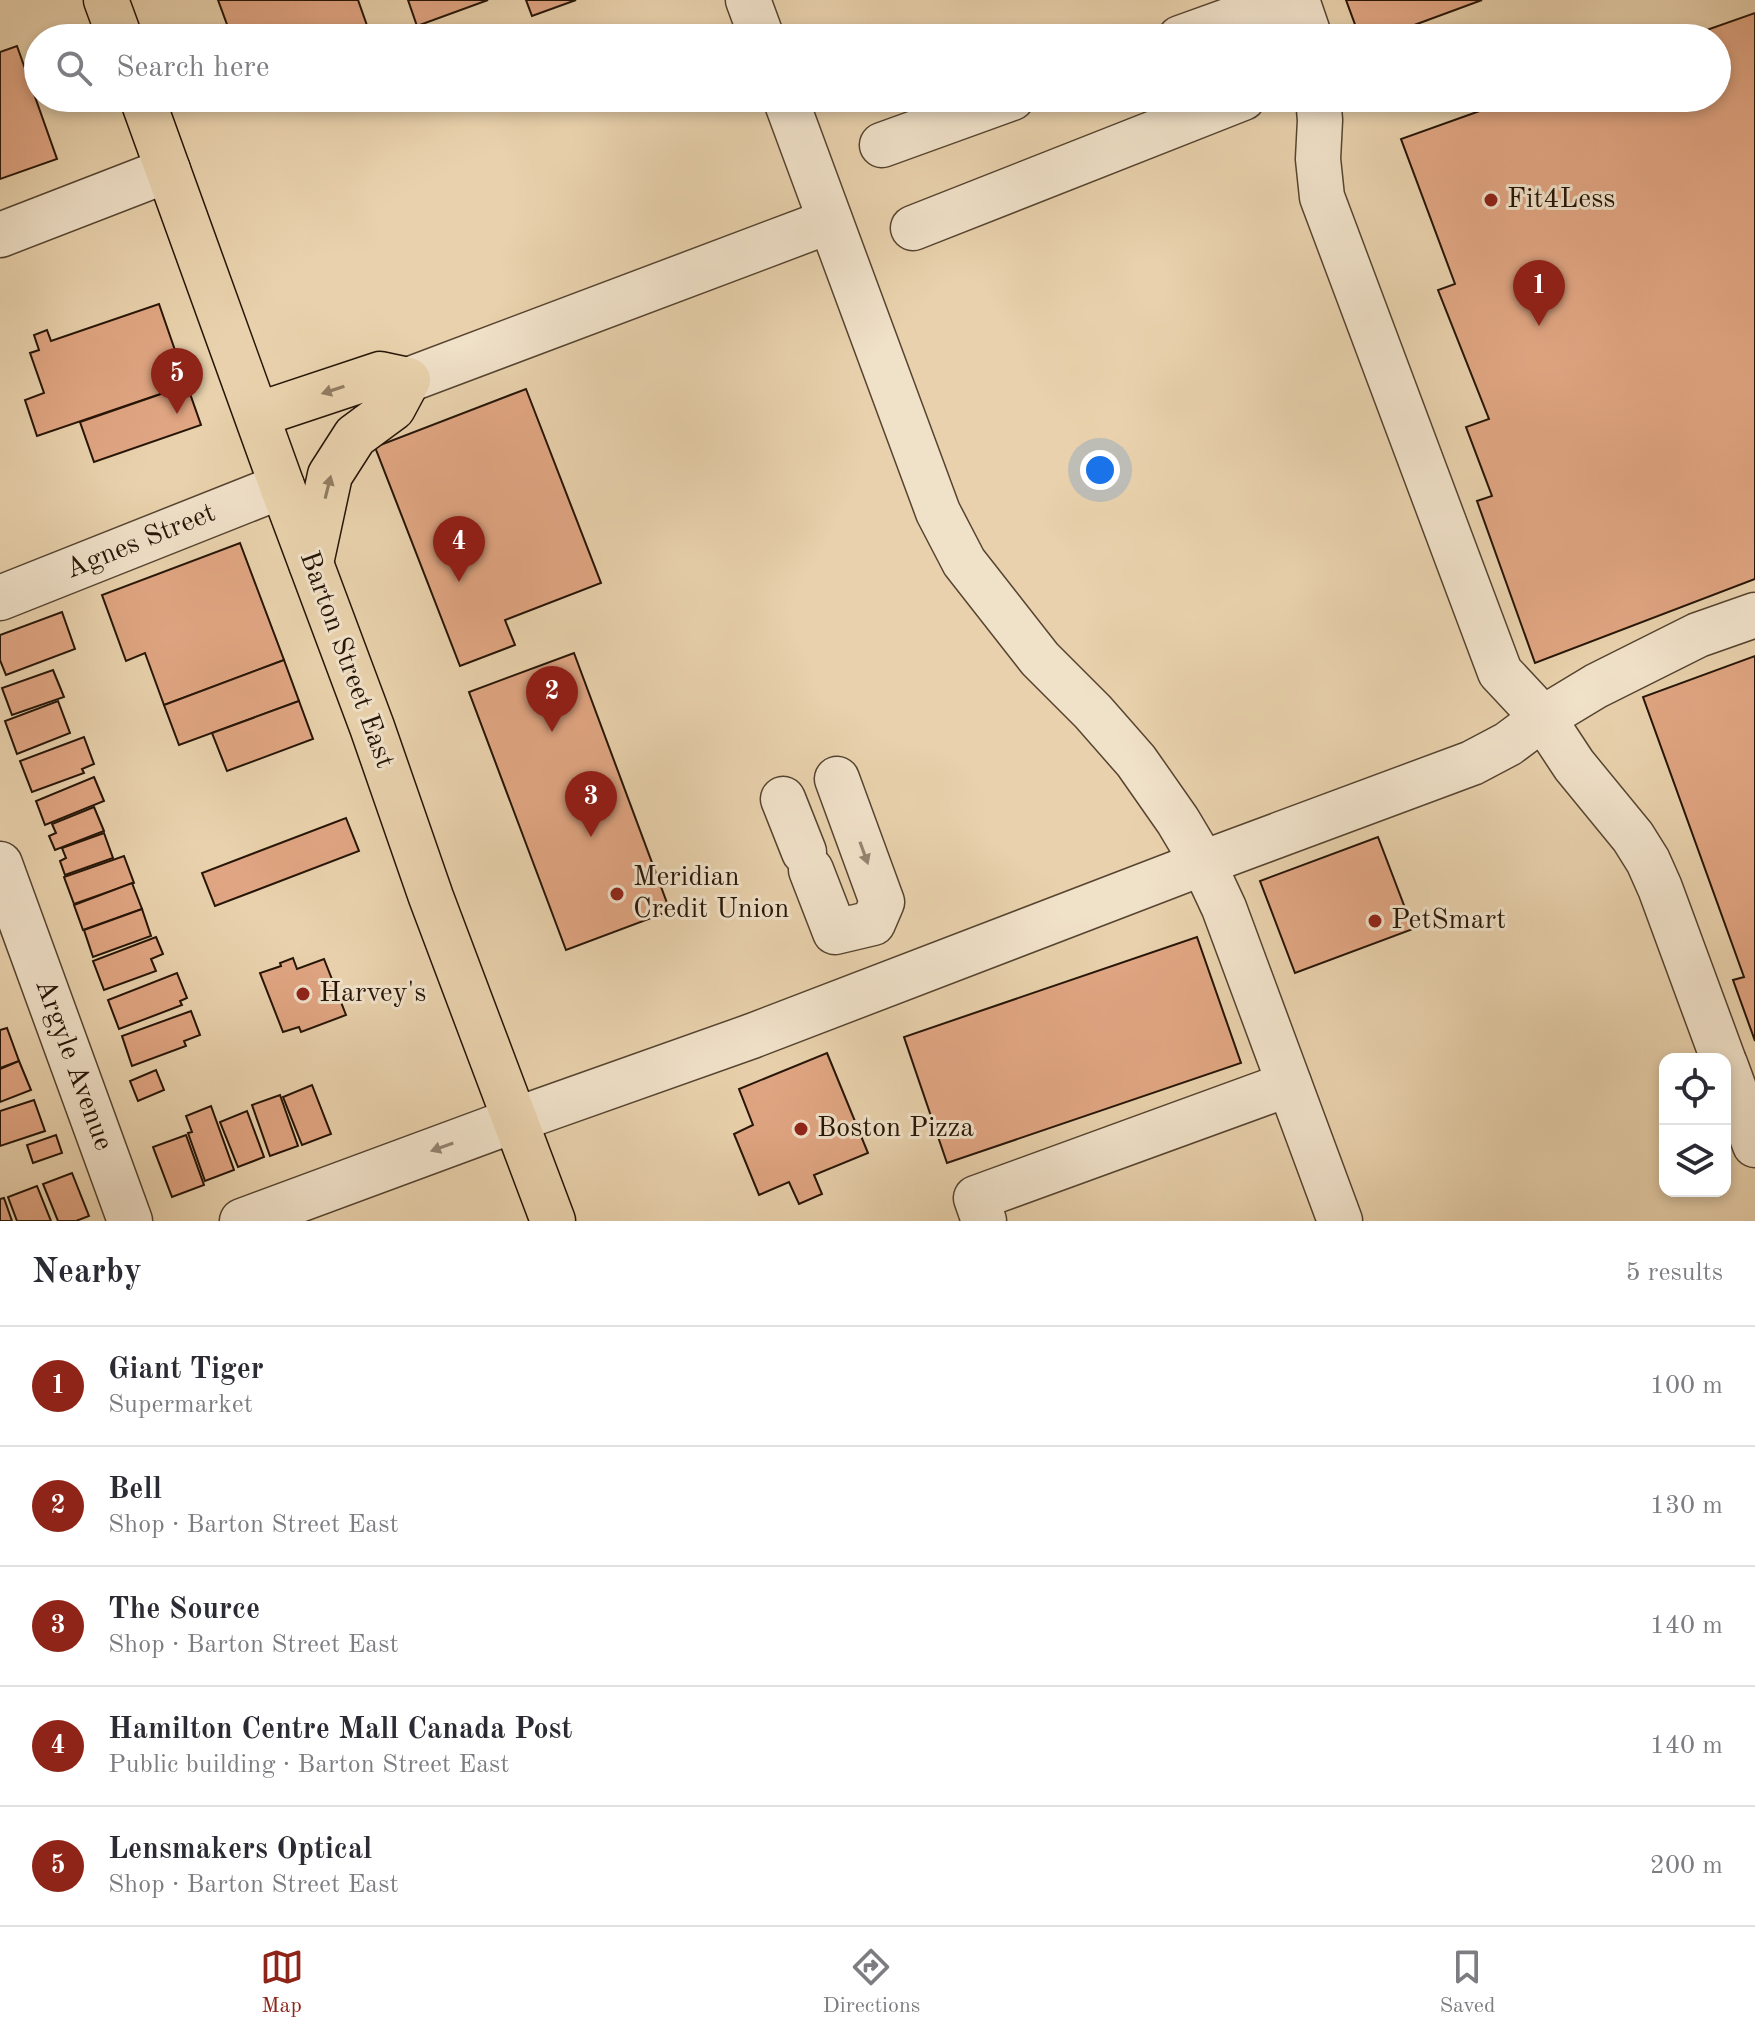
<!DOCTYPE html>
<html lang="en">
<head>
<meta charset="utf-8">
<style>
	body { margin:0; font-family:"Old Standard TT",serif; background:#f7f7f7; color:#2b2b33 }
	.controls { position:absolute; right:24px; bottom:24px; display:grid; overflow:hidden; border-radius:16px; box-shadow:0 4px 12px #0003 }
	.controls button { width:72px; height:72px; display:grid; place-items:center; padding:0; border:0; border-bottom:2px solid #e1e1e2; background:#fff; color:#2b2b33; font:40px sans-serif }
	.you { position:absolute; left:1100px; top:470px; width:28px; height:28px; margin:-20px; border:6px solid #fff; border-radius:50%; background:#1a73e8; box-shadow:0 0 0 12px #1a73e833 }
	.badge { display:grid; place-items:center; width:52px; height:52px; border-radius:50%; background:#8f2418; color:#fff; font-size:26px; font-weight:700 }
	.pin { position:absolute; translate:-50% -66px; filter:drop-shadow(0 2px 4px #0008) }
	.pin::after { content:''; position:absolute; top:42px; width:28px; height:24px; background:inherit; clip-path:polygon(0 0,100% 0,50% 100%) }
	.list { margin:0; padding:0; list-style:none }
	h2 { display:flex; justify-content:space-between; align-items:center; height:104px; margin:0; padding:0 32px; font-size:34px }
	h2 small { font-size:26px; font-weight:400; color:#7c7c81 }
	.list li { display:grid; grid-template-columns:52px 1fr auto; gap:24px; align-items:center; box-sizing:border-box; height:120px; padding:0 32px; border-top:2px solid #e1e1e2 }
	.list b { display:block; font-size:30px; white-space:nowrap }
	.list p { margin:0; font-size:26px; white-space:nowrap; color:#7c7c81 }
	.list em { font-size:26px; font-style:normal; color:#7c7c81 }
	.icon { flex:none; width:44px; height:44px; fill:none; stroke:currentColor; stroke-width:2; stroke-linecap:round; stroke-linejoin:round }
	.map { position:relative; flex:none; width:1755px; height:1221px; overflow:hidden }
	.search { position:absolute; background:#fff; box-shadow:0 4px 12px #0003; left:24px; right:24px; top:24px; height:88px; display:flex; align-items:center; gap:20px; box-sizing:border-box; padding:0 28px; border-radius:44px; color:#7c7c81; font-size:30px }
	.sheet { height:704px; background:#fff }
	nav { display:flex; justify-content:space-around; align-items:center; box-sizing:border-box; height:112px; border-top:2px solid #e1e1e2; background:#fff; font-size:22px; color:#7c7c81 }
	nav a { display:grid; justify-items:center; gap:4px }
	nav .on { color:#8f2418 }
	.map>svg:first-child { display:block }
	.building { fill:#e0a582; stroke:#261507; stroke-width:2 }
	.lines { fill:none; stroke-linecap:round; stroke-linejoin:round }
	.minor-casing { stroke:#564430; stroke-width:47 }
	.major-casing { stroke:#261507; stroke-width:47 }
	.minor { stroke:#f0e1c9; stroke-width:44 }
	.major { stroke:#e8d1ac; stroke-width:44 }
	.oneway { fill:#917c62 }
	.oneway2 { fill:#958572 }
	.poi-dot { fill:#8f2418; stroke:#f0e1c9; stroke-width:3 }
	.labels { text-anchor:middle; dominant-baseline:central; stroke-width:6; stroke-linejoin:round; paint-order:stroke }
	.poi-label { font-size:28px; fill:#261507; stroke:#f0e1c9; text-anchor:start }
	.street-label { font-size:28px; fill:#261507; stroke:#f0e1c9 }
</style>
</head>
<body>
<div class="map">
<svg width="1755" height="1221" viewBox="0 0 1755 1221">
	<rect width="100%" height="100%" fill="#e8d1ac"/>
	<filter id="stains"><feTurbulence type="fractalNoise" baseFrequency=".0025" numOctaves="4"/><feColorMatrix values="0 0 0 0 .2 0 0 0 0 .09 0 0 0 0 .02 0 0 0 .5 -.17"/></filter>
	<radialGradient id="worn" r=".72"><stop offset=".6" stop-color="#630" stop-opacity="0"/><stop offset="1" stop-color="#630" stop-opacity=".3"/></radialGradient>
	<g class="building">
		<polygon points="218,0 358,0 369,31 363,33 365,38 232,38"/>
		<polygon points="408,0 488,0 417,26"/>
		<polygon points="526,0 576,0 532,16"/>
		<polygon points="1346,0 1482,0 1379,38 1360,38"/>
		<polygon points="1755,13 1755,579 1535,663 1477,501 1492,496 1466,427 1489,419 1438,290 1455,284 1401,139 1516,98 1717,98 1717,38 1684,38"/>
		<polygon points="17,46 57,159 0,179 0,52"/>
		<polygon points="159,304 187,385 37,436 25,400 44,393 30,353 39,350 34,335 47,330 51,341"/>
		<polygon points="187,385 201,425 94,462 80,422"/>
		<polygon points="526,389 601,583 505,620 515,645 460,666 375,447"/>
		<polygon points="240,543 284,660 164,705 145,653 126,661 102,595"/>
		<polygon points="62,612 75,649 6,675 0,660 0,635"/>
		<polygon points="574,653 670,911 566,950 469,692"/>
		<polygon points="1755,656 1755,1041 1733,980 1744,977 1643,697"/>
		<polygon points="284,660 299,701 179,745 164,705"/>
		<polygon points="53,670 64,697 12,715 2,688"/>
		<polygon points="58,701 70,733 17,754 5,721"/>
		<polygon points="299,701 313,739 227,771 212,733"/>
		<polygon points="84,737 94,764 82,769 84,773 32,792 20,761"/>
		<polygon points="94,777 104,801 45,825 36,801"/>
		<polygon points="94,807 104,831 55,850 49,836 56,833 52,824"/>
		<polygon points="346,818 359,851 215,906 202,873"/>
		<polygon points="104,833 113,858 65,875 60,861 66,858 62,848"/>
		<polygon points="1378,837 1413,929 1295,973 1260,881"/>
		<polygon points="124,856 134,883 74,904 64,877"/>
		<polygon points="132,883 142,909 83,930 74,905"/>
		<polygon points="142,909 151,936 93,957 84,930"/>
		<polygon points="156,937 163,954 151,959 156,971 104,990 93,961"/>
		<polygon points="1197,937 1241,1063 947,1163 904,1037"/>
		<polygon points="293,958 297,969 324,959 346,1015 301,1032 299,1027 283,1032 260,973 281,966 280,963"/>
		<polygon points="177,973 187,998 180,1001 182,1005 119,1029 108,1000"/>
		<polygon points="191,1011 200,1035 184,1041 186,1046 132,1066 122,1036"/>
		<polygon points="7,1028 19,1061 0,1068 0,1030"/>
		<polygon points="827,1053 868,1153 814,1175 822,1194 799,1204 789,1182 759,1195 734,1134 753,1125 739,1089"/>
		<polygon points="19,1061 31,1090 0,1102 0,1069"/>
		<polygon points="156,1070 164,1090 138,1101 130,1081"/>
		<polygon points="312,1085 331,1134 302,1145 283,1097"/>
		<polygon points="280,1095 298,1146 270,1156 252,1105"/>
		<polygon points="34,1100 45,1131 0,1146 0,1111"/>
		<polygon points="211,1106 234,1170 205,1181 188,1133 192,1132 186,1116"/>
		<polygon points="247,1111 264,1157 238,1167 220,1122"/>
		<polygon points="56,1135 62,1153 33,1163 27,1145"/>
		<polygon points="186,1135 204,1185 172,1197 153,1147"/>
		<polygon points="72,1173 89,1216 76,1221 58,1221 43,1184"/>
		<polygon points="37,1186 51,1221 17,1221 8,1197"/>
		<polygon points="4,1198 12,1221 0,1221 0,1199"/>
	</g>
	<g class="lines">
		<defs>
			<g id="minor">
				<polyline points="748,0 762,38"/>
				<polyline points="1297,0 1310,38"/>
				<polyline points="1180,38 1286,0"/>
				<polyline points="785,98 938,512 964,562 1040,659 1093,712 1136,761 1178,821 1203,863 1224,908 1340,1221"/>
				<polyline points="1318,98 1320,120 1318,159 1322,197 1500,672 1543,718 1574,765 1633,837 1648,861 1660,888 1723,1059"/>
				<polyline points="882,145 1012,98"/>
				<polyline points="913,228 1243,98"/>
				<polyline points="0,235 168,170"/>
				<polyline points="408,380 830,221"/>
				<polyline points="0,598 282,486"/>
				<polyline points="783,799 804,852"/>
				<polyline points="0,864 130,1221"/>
				<polyline points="811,870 835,932 873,923 882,902 837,779"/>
				<polyline points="1725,1064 1755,1145"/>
				<polyline points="242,1221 515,1120 752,1036 1203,863 1472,763 1508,744 1543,718 1596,686 1698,635 1755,615"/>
				<polyline points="984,1221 976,1198 1289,1084"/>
			</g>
			<g id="major">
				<polyline points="106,0 120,38"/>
				<polyline points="142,98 282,486 372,727 431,897 553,1221"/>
				<polyline points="257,415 380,374 408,380 393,408 355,436 330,475 311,563"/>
			</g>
		</defs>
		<use href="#minor" class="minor-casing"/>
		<use href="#major" class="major-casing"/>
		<use href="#minor" class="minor"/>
		<use href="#major" class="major"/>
	</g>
	<defs><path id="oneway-solid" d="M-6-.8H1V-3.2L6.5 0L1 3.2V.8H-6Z" transform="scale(2)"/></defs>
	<g class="oneway">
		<use href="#oneway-solid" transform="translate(333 390) rotate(162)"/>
		<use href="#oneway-solid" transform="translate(328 487) rotate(-76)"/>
	</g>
	<g class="oneway2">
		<use href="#oneway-solid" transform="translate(864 853) rotate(70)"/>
		<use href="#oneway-solid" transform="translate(442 1147) rotate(160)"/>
	</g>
	<g class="poi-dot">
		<circle cx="1491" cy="200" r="8"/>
		<circle cx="617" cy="894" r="8"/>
		<circle cx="1375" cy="921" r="8"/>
		<circle cx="303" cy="994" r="8"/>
		<circle cx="801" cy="1129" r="8"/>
	</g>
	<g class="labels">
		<g class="poi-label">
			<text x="1507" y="200">Fit4Less</text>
			<text x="633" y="878">Meridian<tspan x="633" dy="32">Credit Union</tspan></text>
			<text x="1391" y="921">PetSmart</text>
			<text x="319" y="994">Harvey's</text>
			<text x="817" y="1129">Boston Pizza</text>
		</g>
		<g class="street-label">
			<text transform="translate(141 542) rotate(-22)">Agnes Street</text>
			<text transform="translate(346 660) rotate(70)">Barton Street East</text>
			<text transform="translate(73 1065) rotate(70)">Argyle Avenue</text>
		</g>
	</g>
	<rect width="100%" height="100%" filter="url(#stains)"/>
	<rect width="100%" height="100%" fill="url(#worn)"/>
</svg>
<div class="controls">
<button><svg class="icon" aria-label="locate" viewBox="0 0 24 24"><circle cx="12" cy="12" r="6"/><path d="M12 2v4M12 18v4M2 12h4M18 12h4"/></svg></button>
<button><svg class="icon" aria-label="layers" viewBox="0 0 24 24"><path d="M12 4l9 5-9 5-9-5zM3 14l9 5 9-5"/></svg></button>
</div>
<div class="you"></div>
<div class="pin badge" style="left:1539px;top:326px">1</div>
<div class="pin badge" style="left:552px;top:732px">2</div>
<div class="pin badge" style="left:591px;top:837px">3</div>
<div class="pin badge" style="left:459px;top:582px">4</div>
<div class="pin badge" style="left:177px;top:414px">5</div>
<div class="search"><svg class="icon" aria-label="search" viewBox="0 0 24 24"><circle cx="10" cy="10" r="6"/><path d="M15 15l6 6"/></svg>Search here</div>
</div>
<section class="sheet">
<h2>Nearby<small>5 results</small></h2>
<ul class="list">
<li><span class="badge">1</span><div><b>Giant Tiger</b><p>Supermarket</p></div><em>100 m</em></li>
<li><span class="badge">2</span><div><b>Bell</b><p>Shop · Barton Street East</p></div><em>130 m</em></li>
<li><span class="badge">3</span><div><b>The Source</b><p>Shop · Barton Street East</p></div><em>140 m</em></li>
<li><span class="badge">4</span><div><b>Hamilton Centre Mall Canada Post</b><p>Public building · Barton Street East</p></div><em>140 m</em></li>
<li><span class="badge">5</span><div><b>Lensmakers Optical</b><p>Shop · Barton Street East</p></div><em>200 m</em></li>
</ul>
</section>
<nav>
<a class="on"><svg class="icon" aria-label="map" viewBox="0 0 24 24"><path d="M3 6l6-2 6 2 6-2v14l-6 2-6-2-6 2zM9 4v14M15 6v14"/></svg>Map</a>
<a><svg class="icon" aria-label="directions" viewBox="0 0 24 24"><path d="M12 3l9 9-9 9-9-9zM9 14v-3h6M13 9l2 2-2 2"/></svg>Directions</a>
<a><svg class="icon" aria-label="saved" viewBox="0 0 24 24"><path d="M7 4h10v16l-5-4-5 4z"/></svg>Saved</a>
</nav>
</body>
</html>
